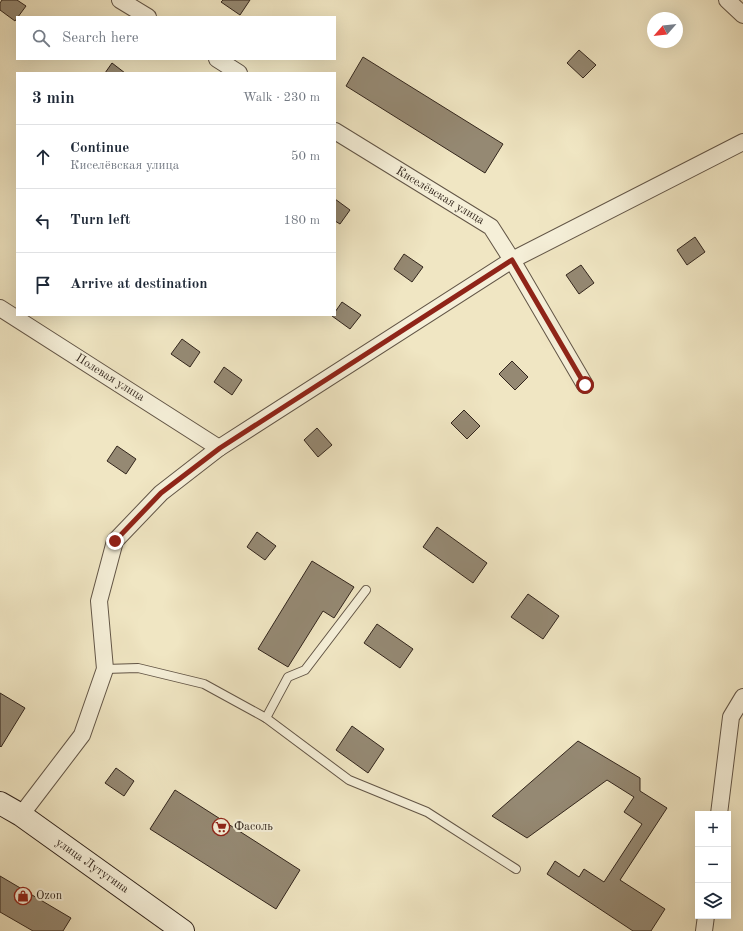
<!DOCTYPE html>
<html lang="en">
<head>
<meta charset="utf-8">
<style>
	body { margin:0; font-family:"Old Standard TT",serif; background:#f2f2f3; color:#1f2937 }
	.controls { position:absolute; right:12px; bottom:12px; display:grid; overflow:hidden; border-radius:0px; box-shadow:0 4px 16px #0002 }
	.controls button { width:36px; height:36px; display:grid; place-items:center; padding:0; border:0; border-bottom:1px solid #e0e1e3; background:#fff; color:#1f2937; font:20px sans-serif }
	.compass { position:absolute; left:647px; top:12px; width:36px; height:36px; border-radius:50%; background:#fff; box-shadow:0 4px 16px #0002; rotate:242deg }
	.stop { position:absolute; width:12px; height:12px; margin:-9px; border:3px solid #8f2418; border-radius:50%; background:#fff }
	.stop.end { background:#8f2418; border-color:#fff; box-shadow:0 1px 4px #0008 }
	.list { margin:0; padding:0; list-style:none }
	h2 { display:flex; justify-content:space-between; align-items:center; height:52px; margin:0; padding:0 16px; font-size:17px }
	h2 small { font-size:13px; font-weight:400; color:#747a83 }
	.list li { display:grid; grid-template-columns:26px 1fr auto; gap:12px; align-items:center; box-sizing:border-box; height:64px; padding:0 16px; border-top:1px solid #e0e1e3 }
	.list b { display:block; font-size:15px; white-space:nowrap }
	.list p { margin:0; font-size:13px; white-space:nowrap; color:#747a83 }
	.list em { font-size:13px; font-style:normal; color:#747a83 }
	.icon { flex:none; width:22px; height:22px; fill:none; stroke:currentColor; stroke-width:2; stroke-linecap:round; stroke-linejoin:round }
	.map { position:relative; flex:none; width:743px; height:931px; overflow:hidden }
	.search { position:absolute; background:#fff; box-shadow:0 4px 16px #0002; left:16px; top:16px; width:320px; height:44px; display:flex; align-items:center; gap:10px; box-sizing:border-box; padding:0 14px; border-radius:0px; color:#747a83; font-size:15px }
	.panel { position:absolute; background:#fff; box-shadow:0 4px 16px #0002; left:16px; top:72px; width:320px; height:244px; border-radius:0px }
	.map>svg:first-child { display:block }
	.building { fill:#958973; stroke:#32251c }
	.lines { fill:none; stroke-linecap:round; stroke-linejoin:round }
	.lane-casing { stroke:#625546; stroke-width:10 }
	.street-casing { stroke:#625546; stroke-width:18 }
	.secondary-casing { stroke:#32251c; stroke-width:24 }
	.lane { stroke:#f5efd8; stroke-width:8 }
	.street { stroke:#f5efd8; stroke-width:16 }
	.secondary { stroke:#f5efd8; stroke-width:22 }
	.route { stroke:#8f2418; stroke-width:5 }
	.labels { text-anchor:middle; dominant-baseline:central; stroke-width:4; stroke-linejoin:round; paint-order:stroke }
	.street-label { font-size:12px; fill:#32251c; stroke:#f5efd8 }
	.poi-label { font-size:12px; fill:#32251c; stroke:#f5efd8; text-anchor:start }
</style>
</head>
<body>
<div class="map">
<svg width="743" height="931" viewBox="0 0 743 931">
	<rect width="100%" height="100%" fill="#f0e6c3"/>
	<filter id="stains"><feTurbulence type="fractalNoise" baseFrequency=".005" numOctaves="4"/><feColorMatrix values="0 0 0 0 .2 0 0 0 0 .09 0 0 0 0 .02 0 0 0 .5 -.17"/></filter>
	<radialGradient id="worn" r=".72"><stop offset=".6" stop-color="#630" stop-opacity="0"/><stop offset="1" stop-color="#630" stop-opacity=".3"/></radialGradient>
	<g class="building">
		<polygon points="2,0 17,0 26,6 15,21 0,10 0,3"/>
		<polygon points="223,0 250,0 240,15 221,2"/>
		<polygon points="579,50 596,65 583,78 567,63"/>
		<polygon points="363,57 503,144 485,173 346,86"/>
		<polygon points="112,63 125,73 105,73"/>
		<polygon points="335,199 350,210 340,224 335,221"/>
		<polygon points="695,237 705,252 687,265 677,250"/>
		<polygon points="404,254 423,267 412,282 394,269"/>
		<polygon points="581,265 594,283 579,294 566,275"/>
		<polygon points="342,302 361,315 350,329 332,316 333,315 335,315 335,312"/>
		<polygon points="182,339 200,352 190,367 171,354"/>
		<polygon points="512,361 528,377 515,390 499,374"/>
		<polygon points="224,367 242,380 232,395 214,382"/>
		<polygon points="464,410 480,426 467,439 451,423"/>
		<polygon points="317,428 332,445 318,457 304,440"/>
		<polygon points="117,446 136,459 126,474 107,461"/>
		<polygon points="437,527 487,563 473,583 423,547"/>
		<polygon points="257,532 276,546 265,560 247,547"/>
		<polygon points="312,561 354,587 334,618 323,611 288,667 258,649"/>
		<polygon points="528,594 559,616 543,639 511,617"/>
		<polygon points="377,624 413,649 400,668 364,643"/>
		<polygon points="0,693 25,708 1,747 0,746"/>
		<polygon points="352,726 384,749 368,773 336,750"/>
		<polygon points="578,741 640,778 640,791 667,808 620,880 665,909 651,931 633,931 547,874 555,861 579,877 584,869 604,882 642,824 624,812 634,797 607,780 527,838 492,816"/>
		<polygon points="116,768 134,781 124,796 105,783"/>
		<polygon points="175,790 300,870 276,909 150,829"/>
		<polygon points="0,876 71,918 63,931 33,931 0,912"/>
	</g>
	<g class="lines">
		<defs>
			<g id="lane">
				<polyline points="105,669 138,668 204,684 266,718 349,780 427,812 516,869"/>
				<polyline points="266,718 288,677 305,670 366,590"/>
			</g>
			<g id="street">
				<polyline points="120,0 148,17"/>
				<polyline points="727,0 743,15"/>
				<polyline points="217,59 239,73"/>
				<polyline points="335,131 491,227 512,260 585,385"/>
				<polyline points="0,308 219,448"/>
				<polyline points="719,814 731,717 743,697"/>
				<polyline points="21,815 82,735 105,669 99,601 115,541 161,493 219,448 512,260 743,142"/>
				<polyline points="704,931 706,916"/>
			</g>
			<polyline id="secondary" points="0,803 21,815 183,931"/>
		</defs>
		<use href="#lane" class="lane-casing"/>
		<use href="#street" class="street-casing"/>
		<use href="#secondary" class="secondary-casing"/>
		<use href="#lane" class="lane"/>
		<use href="#street" class="street"/>
		<use href="#secondary" class="secondary"/>
	</g>
	<g class="lines">
		<polyline class="route" points="115,541 161,493 220,448 512,260 585,385"/>
	</g>
	<defs>
		<symbol id="supermarket-ring" viewBox="-11 -11 22 22"><circle r="9.5" fill="#f5efd8" stroke="#8f2418" stroke-width="1.5"/><path d="M-6-5.5h2.5l.6 2H6L4.5 2H-2.5L-4.4-4H-6ZM-1.5 3.2a1.3 1.3 0 1 0 .1 0ZM3 3.2a1.3 1.3 0 1 0 .1 0Z" fill="#8f2418"/></symbol>
		<symbol id="shop-ring" viewBox="-11 -11 22 22"><circle r="9.5" fill="#f5efd8" stroke="#8f2418" stroke-width="1.5"/><path d="M-5-2.5h2.3a2.7 3.5 0 0 1 5.4 0H5L5.5 6h-11ZM-1.5-2.5h3a1.5 2.3 0 0 0-3 0Z" fill="#8f2418"/></symbol>
	</defs>
	<g fill-rule="evenodd">
		<use href="#supermarket-ring" x="211" y="817" width="20" height="20"/>
		<use href="#shop-ring" x="13" y="886" width="20" height="20"/>
	</g>
	<g class="labels">
		<g class="street-label">
			<text transform="translate(440 196) rotate(31)">Киселёвская улица</text>
			<text transform="translate(110 378) rotate(32)">Полевая улица</text>
			<text transform="translate(92 866) rotate(35)">улица Лутугина</text>
		</g>
		<g class="poi-label">
			<text x="234" y="827">Фасоль</text>
			<text x="36" y="896">Ozon</text>
		</g>
	</g>
	<rect width="100%" height="100%" filter="url(#stains)"/>
	<rect width="100%" height="100%" fill="url(#worn)"/>
</svg>
<div class="controls">
<button>+</button>
<button>−</button>
<button><svg class="icon" aria-label="layers" viewBox="0 0 24 24"><path d="M12 4l9 5-9 5-9-5zM3 14l9 5 9-5"/></svg></button>
</div>
<svg class="compass" viewBox="-18 -18 36 36"><path d="M0-13l5 13h-10z" fill="#e53935"/><path d="M0 13l5-13h-10z" fill="#747a83"/></svg>
<div class="stop" style="left:585px;top:385px"></div>
<div class="stop end" style="left:115px;top:541px"></div>
<div class="search"><svg class="icon" aria-label="search" viewBox="0 0 24 24"><circle cx="10" cy="10" r="6"/><path d="M15 15l6 6"/></svg>Search here</div>
<section class="panel">
<h2>3 min<small>Walk · 230 m</small></h2>
<ul class="list">
<li><svg class="icon" aria-label="ahead" viewBox="0 0 24 24"><path d="M12 20V5M6 11l6-6 6 6"/></svg><div><b>Continue</b><p>Киселёвская улица</p></div><em>50 m</em></li>
<li><svg class="icon" aria-label="left" viewBox="0 0 24 24"><path d="M17 20v-9H6M10 6l-5 5 5 5"/></svg><div><b>Turn left</b></div><em>180 m</em></li>
<li><svg class="icon" aria-label="arrive" viewBox="0 0 24 24"><path d="M6 21V4h12l-3 4 3 4H6"/></svg><div><b>Arrive at destination</b></div></li>
</ul>
</section>
</div>
</body>
</html>
